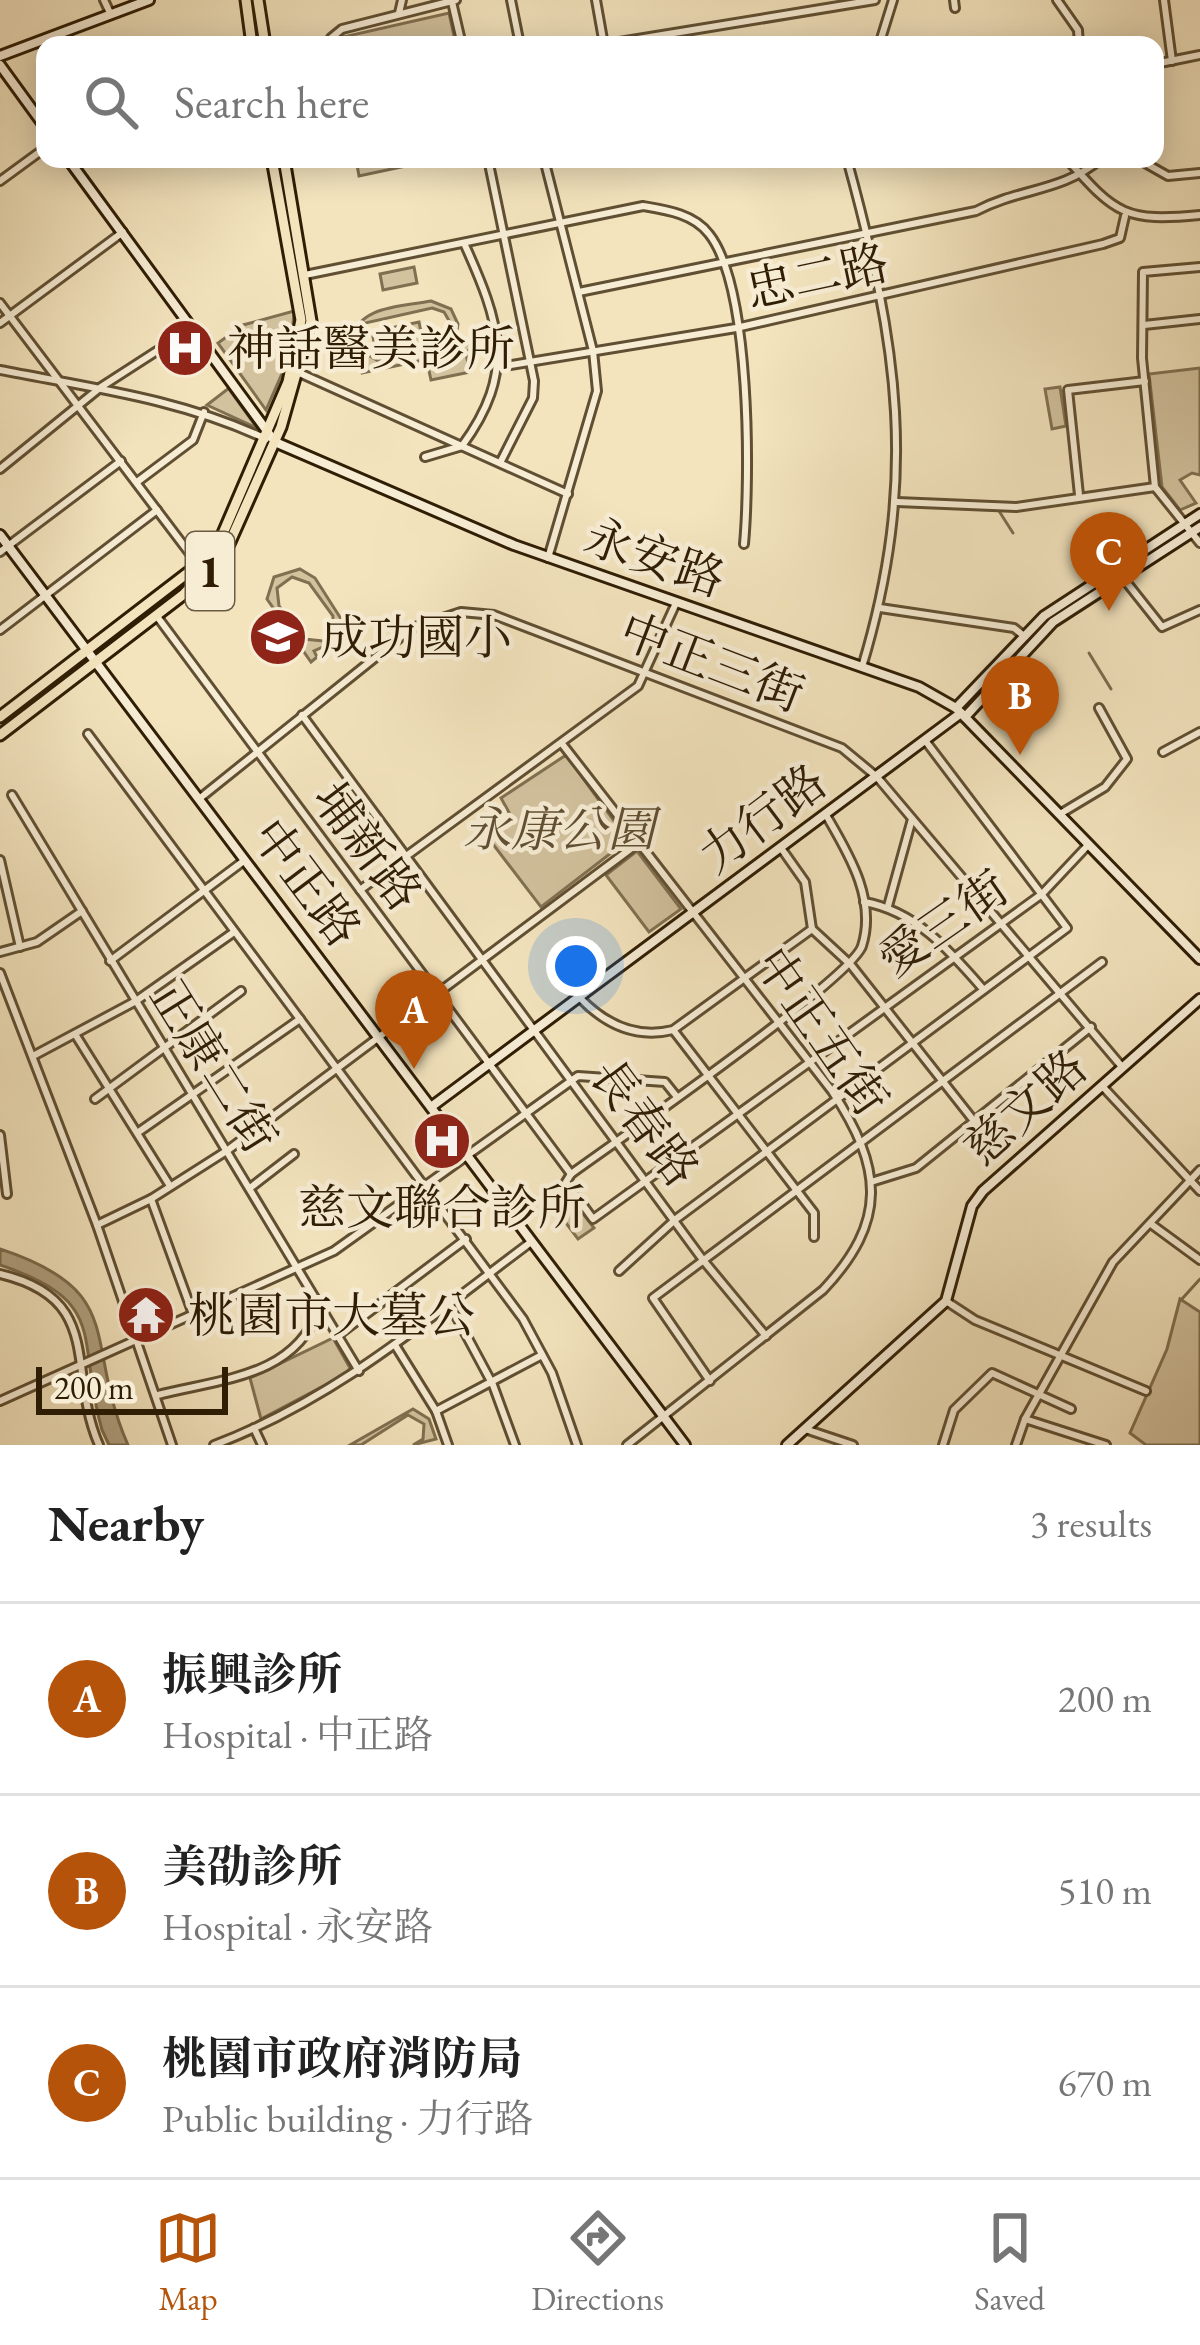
<!DOCTYPE html>
<html lang="en">
<head>
<meta charset="utf-8">
<style>
	body { margin:0; font-family:"EB Garamond","Noto Serif TC",serif; background:#f6f6f6; color:#222 }
	.scale { position:absolute; left:36px; bottom:30px; width:192px; box-sizing:border-box; padding-left:12px; border:6px solid #2f1d04; border-top:0; font-size:33px; line-height:42px; white-space:nowrap; color:#2f1d04; -webkit-text-stroke:9px #f7edd5; paint-order:stroke }
	.you { position:absolute; left:576px; top:966px; width:42px; height:42px; margin:-30px; border:9px solid #fff; border-radius:50%; background:#1a73e8; box-shadow:0 0 0 18px #1a73e833 }
	.badge { display:grid; place-items:center; width:78px; height:78px; border-radius:50%; background:#b45309; color:#fff; font-size:39px; font-weight:700 }
	.pin { position:absolute; translate:-50% -99px; filter:drop-shadow(0 3px 6px #0008) }
	.pin::after { content:''; position:absolute; top:63px; width:42px; height:36px; background:inherit; clip-path:polygon(0 0,100% 0,50% 100%) }
	.list { margin:0; padding:0; list-style:none }
	h2 { display:flex; justify-content:space-between; align-items:center; height:156px; margin:0; padding:0 48px; font-size:51px }
	h2 small { font-size:39px; font-weight:400; color:#767676 }
	.list li { display:grid; grid-template-columns:78px 1fr auto; gap:36px; align-items:center; box-sizing:border-box; height:192px; padding:0 48px; border-top:3px solid #e0e0e0 }
	.list b { display:block; font-size:45px; white-space:nowrap }
	.list p { margin:0; font-size:39px; white-space:nowrap; color:#767676 }
	.list em { font-size:39px; font-style:normal; color:#767676 }
	.icon { flex:none; width:66px; height:66px; fill:none; stroke:currentColor; stroke-width:2; stroke-linecap:round; stroke-linejoin:round }
	.map { position:relative; flex:none; width:1200px; height:1445px; overflow:hidden }
	.search { position:absolute; background:#fff; box-shadow:0 6px 30px #0003; left:36px; right:36px; top:36px; height:132px; display:flex; align-items:center; gap:30px; box-sizing:border-box; padding:0 42px; border-radius:24px; color:#767676; font-size:45px }
	.sheet { height:732px; background:#fff }
	nav { display:flex; justify-content:space-around; align-items:center; box-sizing:border-box; height:168px; border-top:3px solid #e0e0e0; background:#fff; font-size:33px; color:#767676 }
	nav a { display:grid; justify-items:center; gap:6px }
	nav .on { color:#b45309 }
	.map>svg:first-child { display:block }
	.green { fill:#d2c29e; stroke:#807051; stroke-width:3; fill-rule:evenodd }
	.water { fill:#b0a07f; stroke:#7c6c4e; stroke-width:3 }
	.lines { fill:none; stroke-linecap:round; stroke-linejoin:round }
	.stream { stroke:#7c6c4e; stroke-width:3 }
	.street-casing { stroke:#604f32; stroke-width:12 }
	.secondary-casing { stroke:#2f1d04; stroke-width:14 }
	.primary-casing { stroke:#2f1d04; stroke-width:15 }
	.street { stroke:#f7edd5; stroke-width:6 }
	.secondary { stroke:#f7edd5; stroke-width:8 }
	.primary { stroke:#f3e4be; stroke-width:9 }
	.labels { text-anchor:middle; dominant-baseline:central; stroke-width:9; stroke-linejoin:round; paint-order:stroke }
	.shield { fill:#f7edd5; stroke:#6b5b43; stroke-width:3 }
	.shield-label { font-size:45px; font-weight:bold; fill:#2f1d04 }
	.street-label { font-size:48px; fill:#2f1d04; stroke:#f7edd5 }
	.poi-label { font-size:48px; fill:#2f1d04; stroke:#f7edd5; text-anchor:start }
	.park-label { font-size:48px; font-style:italic; fill:#604f32; stroke:#f7edd5 }
</style>
</head>
<body>
<div class="map">
<svg width="1200" height="1445" viewBox="0 0 1200 1445">
	<rect width="100%" height="100%" fill="#f3e4be"/>
	<filter id="stains"><feTurbulence type="fractalNoise" baseFrequency=".00167" numOctaves="4"/><feColorMatrix values="0 0 0 0 .2 0 0 0 0 .09 0 0 0 0 .02 0 0 0 .5 -.17"/></filter>
	<radialGradient id="worn" r=".72"><stop offset=".6" stop-color="#630" stop-opacity="0"/><stop offset="1" stop-color="#630" stop-opacity=".3"/></radialGradient>
	<g class="green">
		<polygon points="449,13 456,45 336,45 343,37"/>
		<polygon points="356,159 439,159 359,176"/>
		<polygon points="414,267 417,283 383,290 380,274"/>
		<path d="M431,301L451,309L458,324L455,344L469,342L471,350L362,373L351,341C358,305 401,307 431,301ZM432,308L444,312L451,324L441,347L378,361L360,350L357,337L365,323Z"/>
		<polygon points="294,311 291,353 266,410 218,343 243,325"/>
		<polygon points="419,322 424,347 377,357 372,332"/>
		<polygon points="466,354 470,372 431,380 427,362"/>
		<polygon points="1200,368 1200,475 1192,473 1180,480 1196,503 1180,510 1162,487 1149,374"/>
		<polygon points="1060,387 1066,426 1052,429 1045,389"/>
		<polygon points="229,388 229,389 257,428 207,405"/>
		<path d="M300,569L315,578L343,622L338,640L314,651L317,657L311,662L267,599L274,577ZM292,577L309,583L333,616L332,633L323,641L304,639L279,606L277,588Z"/>
		<polygon points="566,755 628,840 541,907 486,835 511,816 501,798"/>
		<polygon points="637,851 681,909 649,932 606,875"/>
		<polygon points="576,1204 594,1228 578,1239 560,1215"/>
		<polygon points="1180,1299 1200,1312 1200,1445 1146,1445 1130,1433 1167,1349"/>
		<polygon points="333,1338 350,1368 346,1374 261,1419 250,1378"/>
		<polygon points="413,1409 429,1419 436,1439 413,1445 423,1439 424,1424 408,1415 361,1445 350,1445"/>
	</g>
	<path class="water" d="M0,1249C130,1292 82,1340 128,1445H109L102,1430C75,1336 111,1303 0,1265Z"/>
	<g class="lines">
		<g class="stream">
			<polyline points="999,511 1013,533"/>
			<polyline points="1089,653 1111,689"/>
			<polyline points="1181,1300 1200,1279"/>
		</g>
		<defs>
			<g id="street">
				<polyline points="104,0 111,15"/>
				<polyline points="511,0 520,45"/>
				<polyline points="596,0 604,45"/>
				<polyline points="954,0 955,8"/>
				<polyline points="1057,0 1078,30 1079,45"/>
				<polyline points="1164,0 1172,61"/>
				<polyline points="452,2 462,45"/>
				<polyline points="399,13 402,0"/>
				<polyline points="331,38 342,29 456,0"/>
				<polyline points="223,45 264,39"/>
				<polyline points="601,45 875,0"/>
				<polyline points="879,45 893,0"/>
				<polyline points="1155,64 1200,55"/>
				<polyline points="488,159 534,381 533,398 500,463"/>
				<polyline points="544,159 593,351 597,391 548,558"/>
				<path d="M847,159C898,345 919,478 862,667"/>
				<path d="M1067,159C1116,215 1126,222 1200,215"/>
				<polyline points="1138,159 1168,176 1200,173"/>
				<polyline points="0,181 45,148"/>
				<polyline points="1200,267 1143,272 1142,358 1155,487 1200,543"/>
				<path d="M305,275L643,206C667,210 694,214 709,234C751,287 750,477 744,544"/>
				<path d="M579,292L976,211C1022,187 1060,193 1101,159"/>
				<polyline points="0,303 200,567"/>
				<polyline points="0,323 123,232"/>
				<polyline points="1144,325 1200,319"/>
				<polyline points="499,367 736,328 1103,244 1120,238 1125,216"/>
				<path d="M0,370C92,388 181,399 266,439"/>
				<polyline points="295,371 568,494"/>
				<path d="M425,457L462,446C517,371 500,323 464,243"/>
				<polyline points="0,469 101,387 194,327"/>
				<polyline points="137,482 193,440 204,412"/>
				<polyline points="1079,495 1068,390 1145,381"/>
				<polyline points="897,502 1016,507 1155,487"/>
				<polyline points="0,552 121,461"/>
				<polyline points="1116,569 1162,627 1200,610"/>
				<polyline points="880,608 1014,628 1024,636"/>
				<polyline points="156,615 571,1174"/>
				<polyline points="0,630 157,510"/>
				<polyline points="302,715 703,1260 766,1336"/>
				<polyline points="88,734 523,1319 552,1373 577,1445"/>
				<path d="M563,745L832,1091C883,1168 888,1221 823,1290L627,1445"/>
				<polyline points="1163,752 1200,732"/>
				<polyline points="12,795 359,1371"/>
				<polyline points="199,799 412,628 461,612 494,615 842,748 877,777 1123,1068"/>
				<polyline points="1060,814 1105,787 1127,759 1099,708"/>
				<path d="M826,815C848,853 877,899 862,946C852,978 614,1143 571,1174L566,1182L593,1219L1042,894L1089,844"/>
				<polyline points="0,860 20,947"/>
				<polyline points="360,890 638,686 676,603"/>
				<path d="M864,902C916,911 950,951 983,989"/>
				<polyline points="888,906 912,819"/>
				<polyline points="812,929 851,965 974,1121"/>
				<polyline points="0,952 37,942 82,911"/>
				<polyline points="110,961 245,860"/>
				<polyline points="0,973 97,1225 172,1445"/>
				<path d="M580,998C606,1025 636,1039 673,1030L812,929L805,882L781,848"/>
				<polyline points="674,1031 814,1213 814,1237"/>
				<polyline points="75,1034 170,1186"/>
				<polyline points="33,1056 136,1001 234,932"/>
				<polyline points="1103,1087 1200,1191"/>
				<polyline points="95,1099 241,991"/>
				<polyline points="140,1131 300,1019"/>
				<polyline points="0,1135 7,1194"/>
				<polyline points="871,1182 916,1168 1091,1027"/>
				<polyline points="250,1188 294,1154"/>
				<polyline points="151,1199 194,1317"/>
				<polyline points="1151,1224 1200,1260"/>
				<polyline points="97,1225 151,1199 228,1150 637,844"/>
				<polyline points="619,1271 676,1219 1067,928 927,743"/>
				<path d="M0,1274C105,1299 66,1369 99,1445"/>
				<polyline points="946,1301 975,1320 1146,1391"/>
				<polyline points="449,1303 493,1385 515,1445"/>
				<polyline points="337,1336 466,1239"/>
				<polyline points="395,1345 436,1411 448,1445"/>
				<polyline points="710,1381 653,1298 1102,962"/>
				<path d="M158,1395C219,1379 294,1378 319,1309"/>
				<polyline points="0,1401 334,1251 578,1076 665,1082 677,1097"/>
				<polyline points="436,1411 542,1355"/>
				<polyline points="1025,1419 1106,1445"/>
				<polyline points="254,1428 262,1445"/>
				<polyline points="805,1429 853,1445"/>
				<path d="M214,1445C334,1400 429,1318 531,1242"/>
				<polyline points="943,1445 954,1410 992,1373 1071,1409"/>
				<polyline points="1016,1445 1025,1419 1113,1262 1200,1170"/>
			</g>
			<g id="secondary">
				<polyline points="0,56 149,0"/>
				<polyline points="0,65 45,127"/>
				<polyline points="68,159 275,442 514,545 919,687 956,708 1200,959"/>
				<polyline points="0,535 685,1445"/>
				<polyline points="956,708 1044,616 1200,514"/>
				<polyline points="965,717 1053,622 1200,527"/>
				<polyline points="431,1107 961,713"/>
				<polyline points="787,1445 946,1301 972,1206 983,1191 1200,999"/>
			</g>
			<g id="primary">
				<polyline points="246,0 252,45"/>
				<polyline points="258,0 265,45"/>
				<polyline points="0,717 215,552 288,382 301,320 272,159"/>
				<polyline points="0,735 184,594 229,544 281,427 311,321 284,159"/>
			</g>
		</defs>
		<use href="#street" class="street-casing"/>
		<use href="#secondary" class="secondary-casing"/>
		<use href="#primary" class="primary-casing"/>
		<use href="#street" class="street"/>
		<use href="#secondary" class="secondary"/>
		<use href="#primary" class="primary"/>
	</g>
	<defs>
		<symbol id="hospital-disc" viewBox="-11 -11 22 22"><circle r="9.5" fill="#8f2418" stroke="#f7edd5"/><path d="M-5-5h3v3.5h4V-5h3V5h-3V1.5h-4V5h-3Z" fill="#fff"/></symbol>
		<symbol id="school-disc" viewBox="-11 -11 22 22"><circle r="9.5" fill="#8f2418" stroke="#f7edd5"/><path d="M0-5L7-2L0 1L-7-2ZM-4 1L0 2.5L4 1V4Q0 6-4 4Z" fill="#fff"/></symbol>
		<symbol id="temple-disc" viewBox="-11 -11 22 22"><circle r="9.5" fill="#8f2418" stroke="#f7edd5"/><path d="M0-6L5-2H3V0L6.5 2.5H4V6H1.5V3h-3V6H-4V2.5H-6.5L-3 0V-2H-5Z" fill="#fff"/></symbol>
	</defs>
	<g fill-rule="evenodd">
		<use href="#hospital-disc" x="152" y="315" width="66" height="66"/>
		<use href="#school-disc" x="245" y="604" width="66" height="66"/>
		<use href="#hospital-disc" x="409" y="1108" width="66" height="66"/>
		<use href="#temple-disc" x="113" y="1282" width="66" height="66"/>
	</g>
	<g class="labels">
		<rect class="shield" x="186" y="532" width="48" height="78" rx="9"/>
		<g class="shield-label">
			<text x="210" y="571">1</text>
		</g>
		<g class="street-label">
			<text transform="translate(817 276) rotate(-12)">忠二路</text>
			<text transform="translate(655 557) rotate(19)">永安路</text>
			<text transform="translate(712 662) rotate(21)">中正三街</text>
			<text transform="translate(762 818) rotate(-37)">力行路</text>
			<text transform="translate(368 846) rotate(53)">埔新路</text>
			<text transform="translate(307 882) rotate(53)">中正路</text>
			<text transform="translate(943 923) rotate(-35)">愛三街</text>
			<text transform="translate(822 1031) rotate(55)">中正五街</text>
			<text transform="translate(214 1066) rotate(58)">正康二街</text>
			<text transform="translate(1025 1107) rotate(-42)">慈文路</text>
			<text transform="translate(645 1122) rotate(53)">長春路</text>
		</g>
		<g class="poi-label">
			<text x="227" y="348">神話醫美診所</text>
			<text x="320" y="637">成功國小</text>
			<text x="442" y="1207" text-anchor="middle">慈文聯合診所</text>
			<text x="188" y="1315">桃園市大墓公</text>
		</g>
		<g class="park-label">
			<text x="559" y="829">永康公園</text>
		</g>
	</g>
	<rect width="100%" height="100%" filter="url(#stains)"/>
	<rect width="100%" height="100%" fill="url(#worn)"/>
</svg>
<div class="scale">200 m</div>
<div class="you"></div>
<div class="pin badge" style="left:414px;top:1069px">A</div>
<div class="pin badge" style="left:1020px;top:755px">B</div>
<div class="pin badge" style="left:1109px;top:611px">C</div>
<div class="search"><svg class="icon" aria-label="search" viewBox="0 0 24 24"><circle cx="10" cy="10" r="6"/><path d="M15 15l6 6"/></svg>Search here</div>
</div>
<section class="sheet">
<h2>Nearby<small>3 results</small></h2>
<ul class="list">
<li><span class="badge">A</span><div><b>振興診所</b><p>Hospital · 中正路</p></div><em>200 m</em></li>
<li><span class="badge">B</span><div><b>美劭診所</b><p>Hospital · 永安路</p></div><em>510 m</em></li>
<li><span class="badge">C</span><div><b>桃園市政府消防局</b><p>Public building · 力行路</p></div><em>670 m</em></li>
</ul>
</section>
<nav>
<a class="on"><svg class="icon" aria-label="map" viewBox="0 0 24 24"><path d="M3 6l6-2 6 2 6-2v14l-6 2-6-2-6 2zM9 4v14M15 6v14"/></svg>Map</a>
<a><svg class="icon" aria-label="directions" viewBox="0 0 24 24"><path d="M12 3l9 9-9 9-9-9zM9 14v-3h6M13 9l2 2-2 2"/></svg>Directions</a>
<a><svg class="icon" aria-label="saved" viewBox="0 0 24 24"><path d="M7 4h10v16l-5-4-5 4z"/></svg>Saved</a>
</nav>
</body>
</html>
